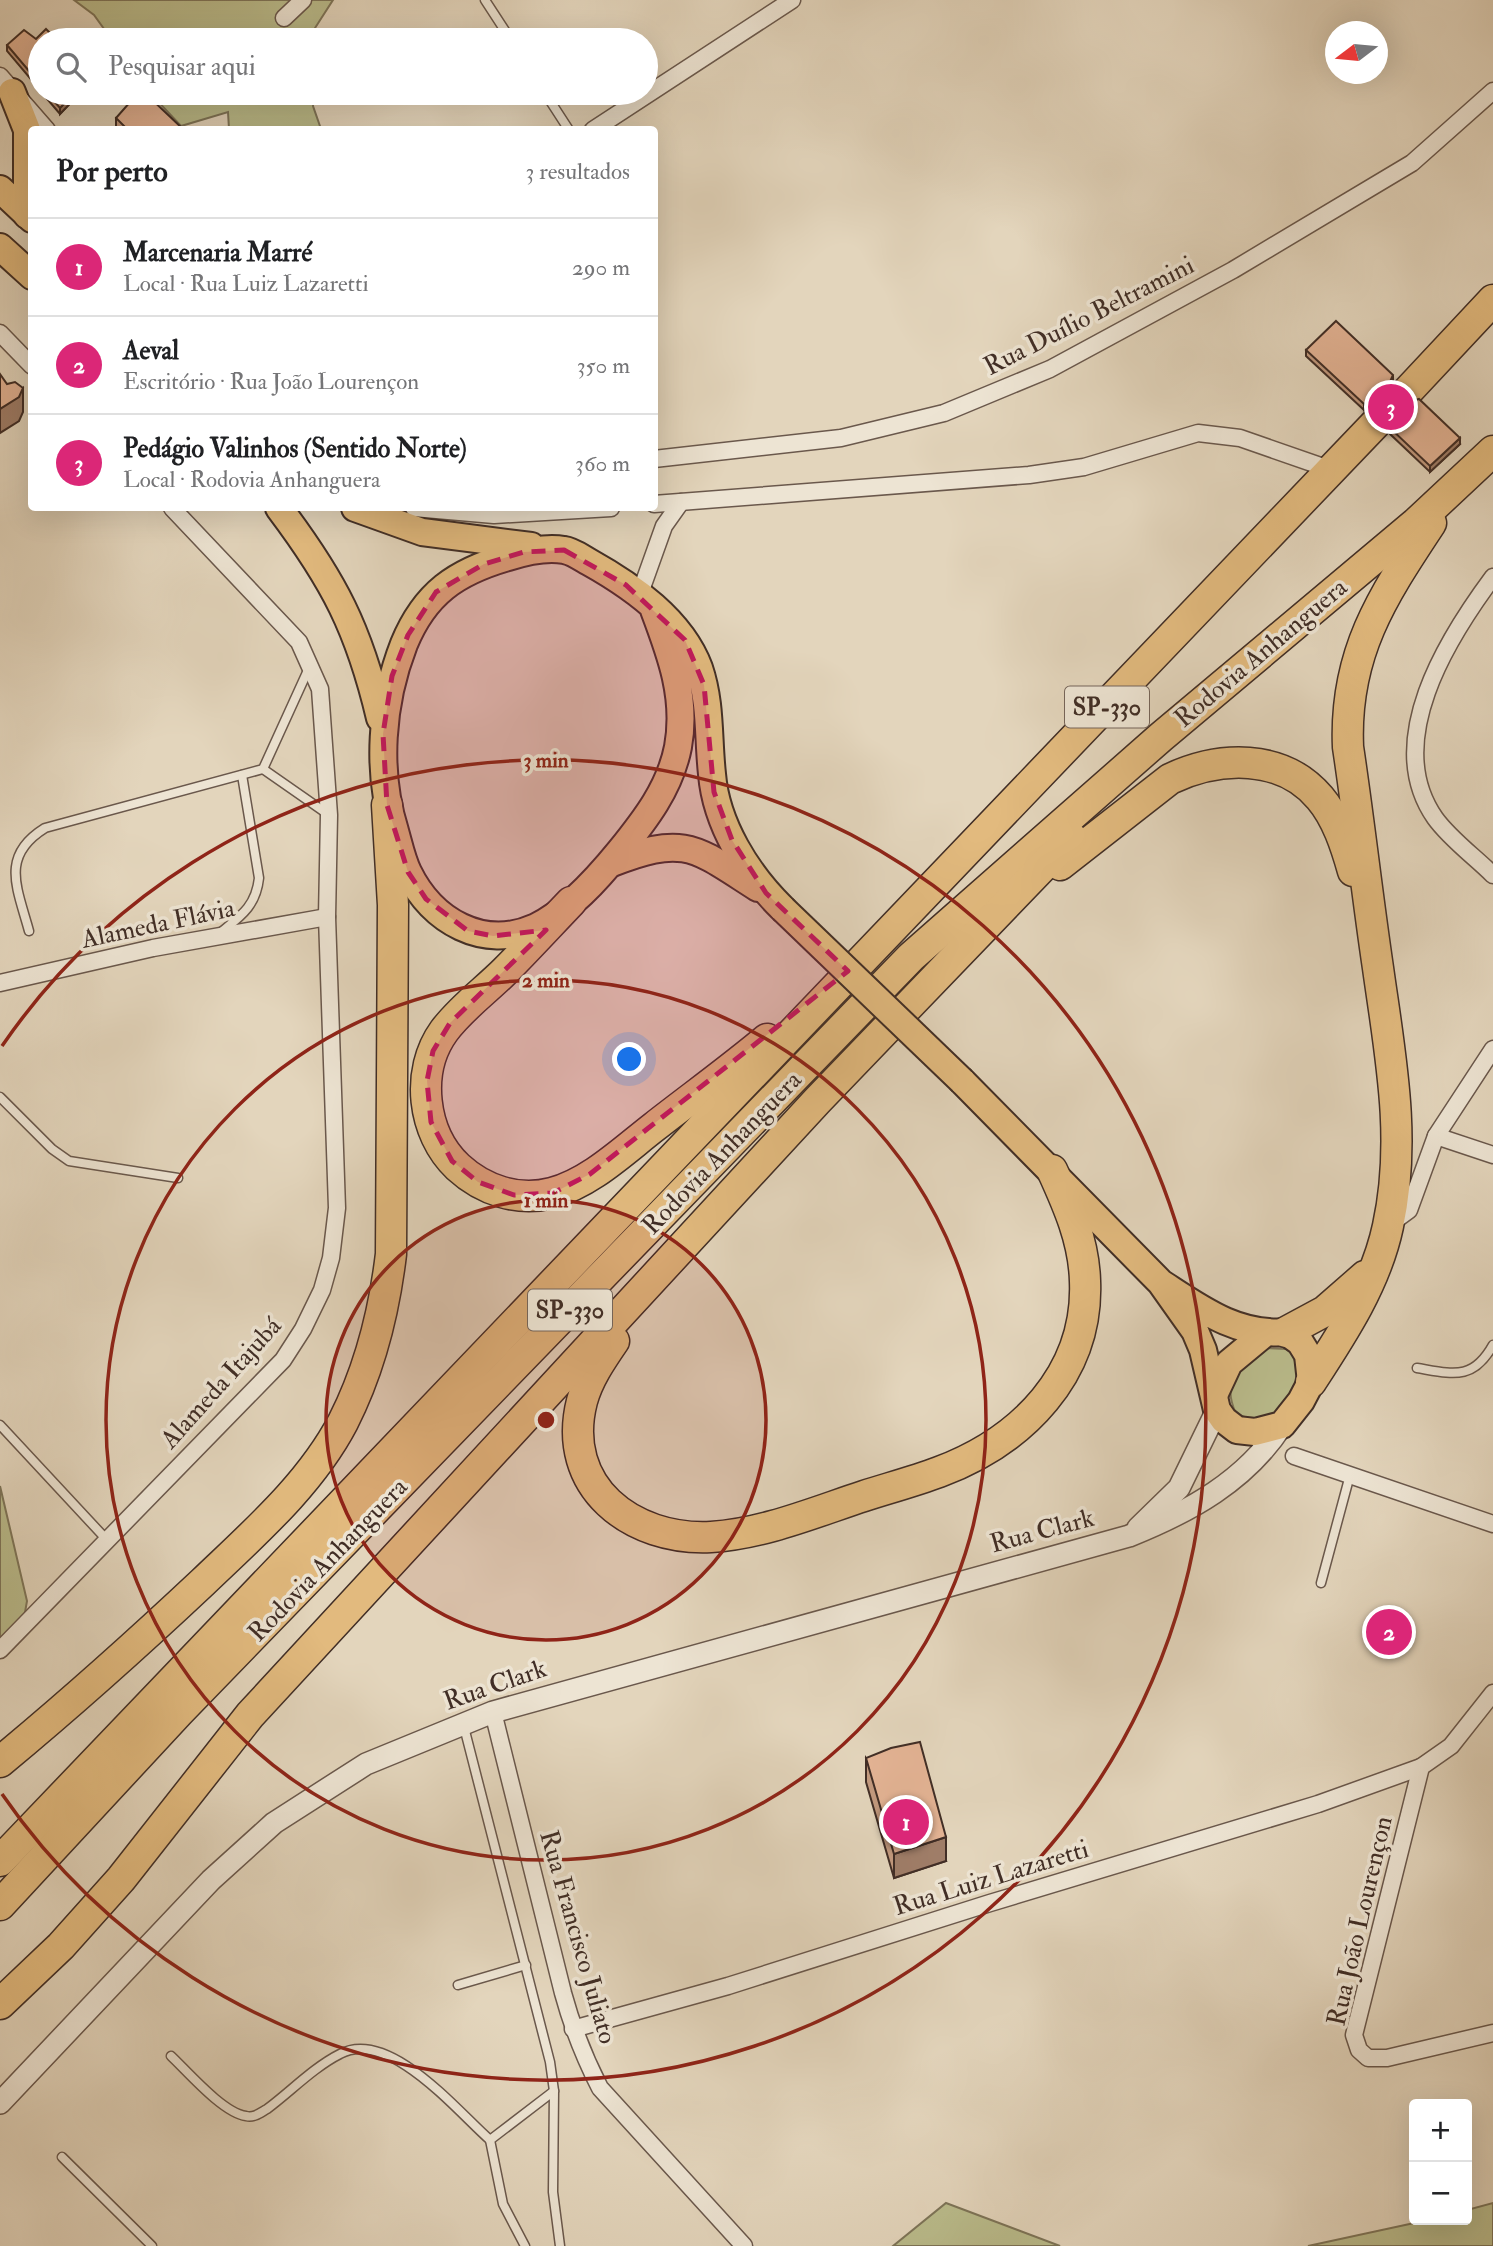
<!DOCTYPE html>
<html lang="pt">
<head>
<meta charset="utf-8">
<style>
	body { margin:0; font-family:"IM FELL Double Pica",serif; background:#f6f6f6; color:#202124 }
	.controls { position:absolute; right:21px; bottom:21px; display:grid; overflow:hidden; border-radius:7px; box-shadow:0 7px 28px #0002 }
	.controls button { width:63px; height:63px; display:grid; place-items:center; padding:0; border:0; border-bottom:2px solid #e0e0e0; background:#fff; color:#202124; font:35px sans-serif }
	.compass { position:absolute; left:1325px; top:21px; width:63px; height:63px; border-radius:50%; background:#fff; box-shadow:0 7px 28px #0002; rotate:254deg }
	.you { position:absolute; left:630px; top:1060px; width:24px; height:24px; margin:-18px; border:5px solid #fff; border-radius:50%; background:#1a73e8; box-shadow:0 0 0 10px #1a73e833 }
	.badge { display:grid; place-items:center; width:46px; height:46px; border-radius:50%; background:#db2777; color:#fff; font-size:23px; font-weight:700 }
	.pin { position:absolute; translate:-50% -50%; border:4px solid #fff; box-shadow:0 2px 7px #0006 }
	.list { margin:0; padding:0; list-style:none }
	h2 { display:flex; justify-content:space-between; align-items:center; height:91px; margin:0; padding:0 28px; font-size:30px }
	h2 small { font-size:23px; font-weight:400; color:#757577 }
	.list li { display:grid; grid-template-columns:46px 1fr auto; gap:21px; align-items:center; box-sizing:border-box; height:98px; padding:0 28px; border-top:2px solid #e0e0e0 }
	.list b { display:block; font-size:26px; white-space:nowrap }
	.list p { margin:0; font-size:23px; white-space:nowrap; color:#757577 }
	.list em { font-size:23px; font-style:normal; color:#757577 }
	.icon { flex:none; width:38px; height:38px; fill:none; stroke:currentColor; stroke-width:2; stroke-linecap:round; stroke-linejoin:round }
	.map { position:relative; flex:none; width:1493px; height:2246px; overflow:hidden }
	.search { position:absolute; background:#fff; box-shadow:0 7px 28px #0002; left:28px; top:28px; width:630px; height:77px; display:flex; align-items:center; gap:18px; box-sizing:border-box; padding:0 24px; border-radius:38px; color:#757577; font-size:26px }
	.panel { position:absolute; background:#fff; box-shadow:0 7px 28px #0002; left:28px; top:126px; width:630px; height:385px; border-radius:7px }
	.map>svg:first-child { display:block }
	.green { fill:#babc8c; stroke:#7e7559; stroke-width:2 }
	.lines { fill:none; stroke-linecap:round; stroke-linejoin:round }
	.service-casing { stroke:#6a584c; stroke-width:11 }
	.minor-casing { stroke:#6a584c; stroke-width:19 }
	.tertiary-casing { stroke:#6a584c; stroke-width:24 }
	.primary-casing { stroke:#412e26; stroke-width:30 }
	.motorway-casing { stroke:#412e26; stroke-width:33 }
	.service { stroke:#ede4d3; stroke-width:8 }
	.minor { stroke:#ede4d3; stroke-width:16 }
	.tertiary { stroke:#ede4d3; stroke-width:21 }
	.primary { stroke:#e2ba7e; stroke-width:26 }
	.motorway { stroke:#e2ba7e; stroke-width:30 }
	.primary-bridge-casing { stroke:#412e26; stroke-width:30; stroke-linecap:butt }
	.primary-bridge { stroke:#e2ba7e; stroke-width:26 }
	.wall { fill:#c39a7f; stroke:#412e26; stroke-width:2 }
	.shaded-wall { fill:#9f7d68; stroke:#412e26; stroke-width:2 }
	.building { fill:#e3b394; stroke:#412e26; stroke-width:2 }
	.marked { fill:#c2185b; fill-opacity:0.2; stroke:#c2185b; stroke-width:5; stroke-dasharray:14 9; stroke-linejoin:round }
	.ring { fill:none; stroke:#8f2418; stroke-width:3.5 }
	.labels { text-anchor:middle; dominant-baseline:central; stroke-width:7; stroke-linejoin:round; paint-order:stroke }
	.shield { fill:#ede4d3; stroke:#75655a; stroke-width:2 }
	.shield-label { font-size:24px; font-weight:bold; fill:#412e26 }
	.street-label { font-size:26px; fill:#412e26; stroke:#ede4d3 }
	.centre { fill:#8f2418; stroke:#ede4d3; stroke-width:3.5 }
	.ring-label { font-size:21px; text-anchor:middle; font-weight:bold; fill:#8f2418; stroke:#ede4d3; stroke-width:7; stroke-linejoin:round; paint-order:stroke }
</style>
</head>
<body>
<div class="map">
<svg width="1493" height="2246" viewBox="0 0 1493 2246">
	<rect width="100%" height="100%" fill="#e3d5bc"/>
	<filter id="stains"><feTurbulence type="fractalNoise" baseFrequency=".00286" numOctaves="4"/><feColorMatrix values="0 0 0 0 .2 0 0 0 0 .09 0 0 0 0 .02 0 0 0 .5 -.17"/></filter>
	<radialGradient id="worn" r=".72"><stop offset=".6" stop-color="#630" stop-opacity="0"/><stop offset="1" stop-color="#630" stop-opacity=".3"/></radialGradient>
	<g class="green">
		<polygon points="74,0 333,0 315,28 314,40 112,40 94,15"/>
		<polygon points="150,93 314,93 313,106 321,129 229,129 228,112 181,126"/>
		<path d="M1267,1348L1286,1349L1293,1354L1299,1377L1288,1408L1259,1422L1236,1414C1220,1378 1240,1368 1267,1348Z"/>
		<polygon points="0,1486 27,1601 24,1618 0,1640"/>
		<polygon points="946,2203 1060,2246 893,2246"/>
		<polygon points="1493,2203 1493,2246 1308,2246 1428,2220 1467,2220 1467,2210"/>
	</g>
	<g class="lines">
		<defs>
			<g id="service">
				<polyline points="485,0 511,40"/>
				<polyline points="545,93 569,130"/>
				<polyline points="263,769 329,815"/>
				<path d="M29,931C17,887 0,856 45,828L263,769L309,668"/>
				<path d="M220,933C241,916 256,906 259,878L242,775"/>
				<polyline points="0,1097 52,1149 69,1161 178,1178"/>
				<path d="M1417,1368C1453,1374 1473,1381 1493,1345"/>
				<polyline points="0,1425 107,1540"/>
				<polyline points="1321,1583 1350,1475"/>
				<polyline points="464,1727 550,2062 554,2091 553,2192 560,2246"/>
				<polyline points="458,1985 526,1965"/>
				<path d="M171,2056C188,2072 223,2113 246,2116C254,2118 260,2113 267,2109C290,2092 314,2067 340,2054C389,2028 456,2110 490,2140"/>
				<polyline points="62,2157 152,2246"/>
				<polyline points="525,2246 503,2204 490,2140 554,2091"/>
			</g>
			<g id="minor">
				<polyline points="284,18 303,0"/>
				<polyline points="0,76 47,130"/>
				<polyline points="593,130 792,0"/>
				<polyline points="0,333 32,366"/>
				<polyline points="654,459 841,438 944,413 1050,369 1233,270 1412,163 1493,91"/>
				<polyline points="654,504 1029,475 1084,467 1198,433 1240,438 1332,470"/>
				<polyline points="414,508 494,515 611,508"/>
				<path d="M1493,577C1447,639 1382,742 1435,818C1450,839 1475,857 1493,875"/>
				<polyline points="639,596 664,526 681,502"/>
				<polyline points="0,983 153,948 327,917"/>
				<polyline points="1436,1136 1493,1155"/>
				<polyline points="1390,1224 1409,1210 1436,1136 1493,1049"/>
				<polyline points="1294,1456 1493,1524"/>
				<polyline points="0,1650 283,1360 303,1329 322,1290 331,1258 337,1208 327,917 329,815 320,689 299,642 172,508"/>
				<polyline points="1493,1693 1451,1746 1421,1767 1354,2035 1359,2050 1368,2058 1387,2058 1493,2033"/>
				<path d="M493,1712L563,1993C572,2026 584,2057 600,2088L744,2246"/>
				<polyline points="573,2029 728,1986 990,1903 1318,1804 1421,1767"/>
			</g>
			<g id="tertiary">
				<polyline points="1138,1528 1179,1488 1217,1410"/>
				<path d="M0,2103L211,1880L274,1823L366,1764L493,1712L1129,1536C1189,1512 1246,1481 1282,1425"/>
			</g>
			<g id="primary">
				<polyline points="12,92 27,130 27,215"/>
				<polyline points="0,189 32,219"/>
				<polyline points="0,247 32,276"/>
				<path d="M279,508C334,581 359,629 380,718"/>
				<polyline points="355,508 422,532 531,546"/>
				<path d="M654,610C671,655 687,698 678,747C670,788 645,820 620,851C598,878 568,912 536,927C483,951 432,921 408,872C402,860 399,845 395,831C376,771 381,703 404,644C425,593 456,572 508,557C524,552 547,547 564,550C572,551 582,558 589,562C632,586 681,620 699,668C711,703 708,738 712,774C716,824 747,874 783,909"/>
				<path d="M612,863C686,834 695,848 758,888"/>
				<path d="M962,1081L1161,1283L1195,1331L1203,1350L1217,1410L1224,1420L1237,1430L1255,1432L1282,1425L1301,1401L1311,1382L1308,1355L1300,1342L1286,1332C1237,1336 1201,1309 1161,1283"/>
				<polyline points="1215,1393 1229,1363 1264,1334"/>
			</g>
			<g id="motorway">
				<polyline points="1406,393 1493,300"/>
				<path d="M1060,865L1170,779C1219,756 1282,753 1320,798C1337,818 1346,846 1353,871"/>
				<path d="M571,902C549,925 527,949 505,971C485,991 461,1008 444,1031C415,1071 422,1133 458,1167C483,1190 518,1202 552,1193C590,1183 623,1151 654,1127C691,1098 730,1070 767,1039"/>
				<polyline points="1286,1332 1325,1311 1365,1276"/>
				<path d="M614,1341C601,1360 588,1379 582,1401C560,1487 632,1541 711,1537C763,1534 815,1512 864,1496C889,1488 915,1481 939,1472C1022,1441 1089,1374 1085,1281C1084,1241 1068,1205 1052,1170"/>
				<path d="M1311,1382C1343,1333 1376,1283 1388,1226C1407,1139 1390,1054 1378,968C1367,894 1359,820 1348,747C1344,654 1382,597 1431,523"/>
				<path d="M0,1762C70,1704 137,1644 203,1582C253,1534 310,1485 343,1422C370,1369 384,1313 391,1254L393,905L387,805"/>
				<polyline points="0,1861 1377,422"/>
				<polyline points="0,1905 179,1712 911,957 1161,737 1416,523 1493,451"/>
				<polyline points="0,2004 61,1946 121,1879 250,1715 817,1101 1071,837"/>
			</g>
		</defs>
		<use href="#service" class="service-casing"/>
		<use href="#minor" class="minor-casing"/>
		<use href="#tertiary" class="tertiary-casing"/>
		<use href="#primary" class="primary-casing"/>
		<use href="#motorway" class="motorway-casing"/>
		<use href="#service" class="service"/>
		<use href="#minor" class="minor"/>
		<use href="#tertiary" class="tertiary"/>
		<use href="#primary" class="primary"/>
		<use href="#motorway" class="motorway"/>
		<defs>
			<polyline id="primary-bridge" points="783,909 962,1081"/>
		</defs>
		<use href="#primary-bridge" class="primary-bridge-casing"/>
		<use href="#primary-bridge" class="primary-bridge"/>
	</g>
	<g class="wall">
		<polygon points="40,40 40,90 7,51 7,45"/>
		<polygon points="42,93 80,93 60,114"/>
		<polygon points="116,118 184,130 116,130"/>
		<polygon points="1306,350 1393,381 1390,387 1394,399 1460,444 1430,472 1390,434 1390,428 1393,416 1389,409 1373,405 1364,410 1306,356"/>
		<polygon points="866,1758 946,1861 894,1878 866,1782"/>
	</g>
	<g class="shaded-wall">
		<polygon points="74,93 80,93 60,114 60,108"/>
		<polygon points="1393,375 1393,381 1389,390 1389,384"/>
		<polygon points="23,388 23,412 19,421 0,433 0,409"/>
		<polygon points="1373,399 1373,405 1364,410 1364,404"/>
		<polygon points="1460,438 1460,444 1430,472 1430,466"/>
		<polygon points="946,1837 946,1861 894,1878 894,1854"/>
	</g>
	<g class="building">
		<polygon points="46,29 57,40 40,40 40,84 7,45 24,30 36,39"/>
		<polygon points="47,93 74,93 60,108"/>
		<polygon points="138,93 145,93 184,130 128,130 116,118"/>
		<polygon points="1336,321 1393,375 1389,384 1394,399 1403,404 1419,399 1460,438 1430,466 1390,428 1394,412 1389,403 1373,399 1364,404 1306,350"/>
		<polygon points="0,374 7,384 15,382 23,388 19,397 0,409"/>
		<polygon points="920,1742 946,1837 894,1854 866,1758 891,1748"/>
	</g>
	<path class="marked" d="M564,550L626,585L685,640L704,685L714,792L732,840L766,893L848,971L590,1174L553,1193L514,1195L478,1182L452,1161L431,1122L427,1081L433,1051L450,1023L546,930L493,936L468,931L426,899L408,872L387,805L383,734L392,676L408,635L436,592L484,564L524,552Z"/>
	<circle cx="546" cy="1420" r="220" fill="#8f2418" fill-opacity=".12"/>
	<g class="ring">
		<circle cx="546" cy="1420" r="220"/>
		<circle cx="546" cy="1420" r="440"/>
		<path d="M2 1046A660 660 0 1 1 2 1794"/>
	</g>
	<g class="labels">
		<g class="shield">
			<rect x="1065" y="686.5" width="84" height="41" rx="5"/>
			<rect x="528" y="1289.5" width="84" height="41" rx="5"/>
		</g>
		<g class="shield-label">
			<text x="1107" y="707">SP-330</text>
			<text x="570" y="1310">SP-330</text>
		</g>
		<g class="street-label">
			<text transform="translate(1089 316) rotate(-27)">Rua Duílio Beltramini</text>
			<text transform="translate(1261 653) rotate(-40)">Rodovia Anhanguera</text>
			<text transform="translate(158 924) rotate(-12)">Alameda Flávia</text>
			<text transform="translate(722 1153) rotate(-46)">Rodovia Anhanguera</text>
			<text transform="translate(221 1383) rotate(-48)">Alameda Itajubá</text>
			<text transform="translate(1042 1531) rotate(-15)">Rua Clark</text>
			<text transform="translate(328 1560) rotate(-46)">Rodovia Anhanguera</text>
			<text transform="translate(495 1685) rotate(-19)">Rua Clark</text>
			<text transform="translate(991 1878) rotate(-17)">Rua Luiz Lazaretti</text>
			<text transform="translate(1360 1921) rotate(-77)">Rua João Lourençon</text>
			<text transform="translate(578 1937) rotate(74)">Rua Francisco Juliato</text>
		</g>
	</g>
	<circle cx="546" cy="1420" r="10" class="centre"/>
	<g class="ring-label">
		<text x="546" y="767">3 min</text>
		<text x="546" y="987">2 min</text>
		<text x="546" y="1207">1 min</text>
	</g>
	<rect width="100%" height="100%" filter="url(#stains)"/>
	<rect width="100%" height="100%" fill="url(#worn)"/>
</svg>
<div class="controls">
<button>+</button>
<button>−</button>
</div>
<svg class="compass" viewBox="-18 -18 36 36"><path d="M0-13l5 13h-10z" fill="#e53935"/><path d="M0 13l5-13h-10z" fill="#757577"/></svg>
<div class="you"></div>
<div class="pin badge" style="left:906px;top:1822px">1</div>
<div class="pin badge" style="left:1389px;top:1632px">2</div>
<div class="pin badge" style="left:1391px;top:407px">3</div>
<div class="search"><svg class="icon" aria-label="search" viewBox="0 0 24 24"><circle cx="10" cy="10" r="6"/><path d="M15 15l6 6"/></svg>Pesquisar aqui</div>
<section class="panel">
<h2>Por perto<small>3 resultados</small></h2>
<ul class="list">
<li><span class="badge">1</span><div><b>Marcenaria Marré</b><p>Local · Rua Luiz Lazaretti</p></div><em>290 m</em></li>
<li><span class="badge">2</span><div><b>Aeval</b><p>Escritório · Rua João Lourençon</p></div><em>350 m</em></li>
<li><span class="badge">3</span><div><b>Pedágio Valinhos (Sentido Norte)</b><p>Local · Rodovia Anhanguera</p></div><em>360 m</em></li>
</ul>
</section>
</div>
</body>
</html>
